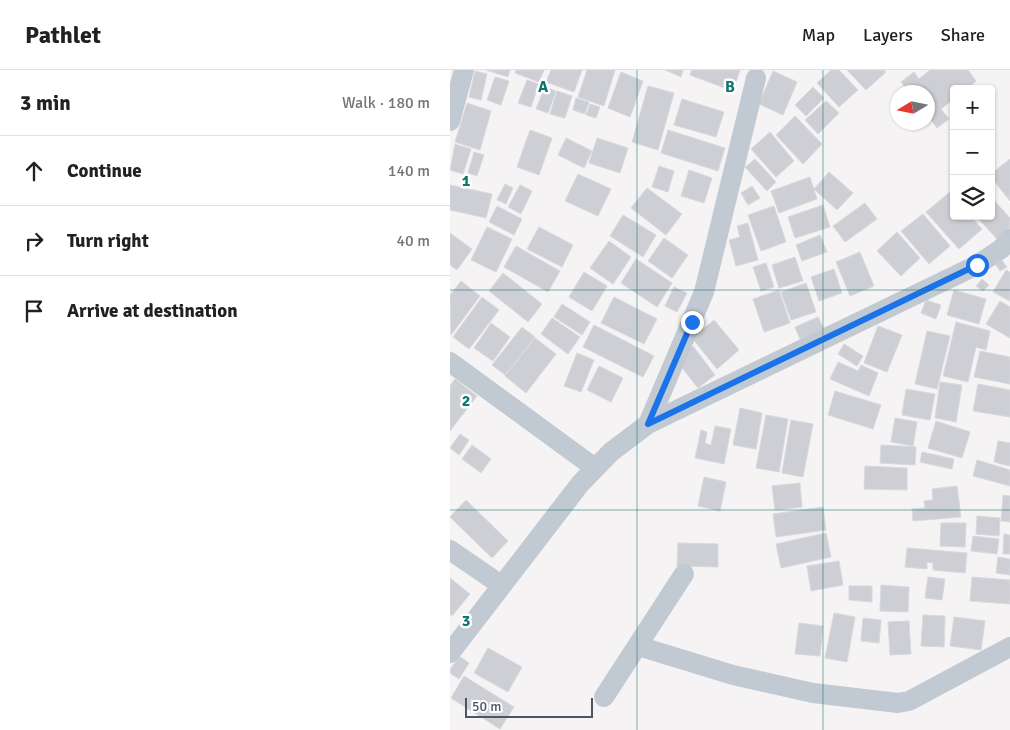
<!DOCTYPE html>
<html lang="en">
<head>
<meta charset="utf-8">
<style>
	body { margin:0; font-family:Signika,sans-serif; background:#f2f2f2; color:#202124 }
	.controls { position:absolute; right:15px; top:15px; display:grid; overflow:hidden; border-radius:5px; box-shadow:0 1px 4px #0004 }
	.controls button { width:45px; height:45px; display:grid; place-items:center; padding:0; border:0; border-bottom:1px solid #e0e0e0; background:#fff; color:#202124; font:25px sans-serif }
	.compass { position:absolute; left:440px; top:15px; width:45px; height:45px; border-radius:50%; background:#fff; box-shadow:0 1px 4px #0004; rotate:260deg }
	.scale { position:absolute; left:15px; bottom:12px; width:128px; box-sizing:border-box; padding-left:5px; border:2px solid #4a5661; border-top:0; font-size:14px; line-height:18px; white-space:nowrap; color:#4a5661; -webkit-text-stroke:4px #fff; paint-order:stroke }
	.stop { position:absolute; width:15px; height:15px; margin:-11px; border:4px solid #1a73e8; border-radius:50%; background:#fff }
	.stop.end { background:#1a73e8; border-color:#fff; box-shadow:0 1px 5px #0008 }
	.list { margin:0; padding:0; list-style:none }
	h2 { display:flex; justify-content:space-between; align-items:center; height:65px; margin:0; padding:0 20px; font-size:21px }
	h2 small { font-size:16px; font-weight:400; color:#757577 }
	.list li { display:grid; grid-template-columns:32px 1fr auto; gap:15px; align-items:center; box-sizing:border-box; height:70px; padding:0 20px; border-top:1px solid #e0e0e0 }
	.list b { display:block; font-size:19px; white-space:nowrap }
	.list em { font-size:16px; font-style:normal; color:#757577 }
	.icon { flex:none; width:28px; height:28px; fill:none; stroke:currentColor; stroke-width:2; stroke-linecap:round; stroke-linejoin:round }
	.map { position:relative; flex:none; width:560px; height:660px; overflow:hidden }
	header { display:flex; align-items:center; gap:30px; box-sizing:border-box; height:70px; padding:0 25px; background:#fff; border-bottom:1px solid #e0e0e0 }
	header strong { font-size:24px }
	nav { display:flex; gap:28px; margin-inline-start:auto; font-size:18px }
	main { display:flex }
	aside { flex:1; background:#fff }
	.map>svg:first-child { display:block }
	.building { fill:#cdcfd5; stroke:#d7d9de }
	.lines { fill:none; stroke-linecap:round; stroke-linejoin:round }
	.street { stroke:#c1cad2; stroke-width:20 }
	.route { stroke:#1a73e8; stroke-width:6 }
	.grid { fill:none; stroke:#0f766e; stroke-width:1; stroke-opacity:0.55 }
	.grid-label { font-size:16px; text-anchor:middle; font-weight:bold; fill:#0f766e; stroke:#fff; stroke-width:5; stroke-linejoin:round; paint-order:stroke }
</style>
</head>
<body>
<header>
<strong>Pathlet</strong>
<nav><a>Map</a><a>Layers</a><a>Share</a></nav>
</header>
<main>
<aside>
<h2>3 min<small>Walk · 180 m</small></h2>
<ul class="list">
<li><svg class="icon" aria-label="ahead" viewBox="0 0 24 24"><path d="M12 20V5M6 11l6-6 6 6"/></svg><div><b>Continue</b></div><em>140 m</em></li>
<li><svg class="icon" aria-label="right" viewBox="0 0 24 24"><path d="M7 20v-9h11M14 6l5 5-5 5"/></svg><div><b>Turn right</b></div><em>40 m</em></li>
<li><svg class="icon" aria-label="arrive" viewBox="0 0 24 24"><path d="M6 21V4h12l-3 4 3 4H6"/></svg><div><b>Arrive at destination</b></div></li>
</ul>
</aside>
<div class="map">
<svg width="560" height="660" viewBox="0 0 560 660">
	<rect width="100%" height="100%" fill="#f5f3f3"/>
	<g class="building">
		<polygon points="36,0 60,0 58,7"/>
		<polygon points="66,0 94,0 89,12 65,3"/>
		<polygon points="101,0 132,0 124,22 96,12"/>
		<polygon points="137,0 165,0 154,36 128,27"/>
		<polygon points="215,0 233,0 231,7"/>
		<polygon points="242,0 290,0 283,21 240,5"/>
		<polygon points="381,0 389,0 408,20 389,37 367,13"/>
		<polygon points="397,0 434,0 436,2 416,20"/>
		<polygon points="480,0 518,0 526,11 517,19 504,19 504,29 491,39 499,49 487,58 478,46 478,22 459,22 451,12 464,2 469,9"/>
		<polygon points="25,1 37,4 31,30 19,27"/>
		<polygon points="323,1 347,12 333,45 309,34"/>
		<polygon points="171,2 193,11 180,47 158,38"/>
		<polygon points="45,7 59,11 51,35 37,30"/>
		<polygon points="77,10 89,14 81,37 68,33"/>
		<polygon points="198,16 224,23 208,80 182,72"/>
		<polygon points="95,17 106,21 98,43 86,39"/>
		<polygon points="363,17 374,28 356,46 345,35"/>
		<polygon points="107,21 122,26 115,48 100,44"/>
		<polygon points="126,28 139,32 135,44 123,40"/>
		<polygon points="232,29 274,42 266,67 224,55"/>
		<polygon points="376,31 389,43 368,64 355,50"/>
		<polygon points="17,33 41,41 30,80 5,72"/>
		<polygon points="140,34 150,37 146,48 136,45"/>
		<polygon points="345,46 372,74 353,94 326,65"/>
		<polygon points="80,60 102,68 89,105 67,97"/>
		<polygon points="218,60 275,78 268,101 211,83"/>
		<polygon points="320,62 344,91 326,107 301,79"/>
		<polygon points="116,68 142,81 134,98 108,85"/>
		<polygon points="147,68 178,78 170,103 139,93"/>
		<polygon points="5,74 21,79 13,104 0,100"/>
		<polygon points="24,82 34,85 27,106 18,103"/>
		<polygon points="305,89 326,112 317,121 295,97"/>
		<polygon points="560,89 560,131 541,107 541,104"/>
		<polygon points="209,96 224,101 218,122 202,117"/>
		<polygon points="239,100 262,108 254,133 231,126"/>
		<polygon points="379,102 403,123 387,140 364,119"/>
		<polygon points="128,104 161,119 148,146 115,131"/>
		<polygon points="360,107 367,129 329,143 321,121"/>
		<polygon points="55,114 63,118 56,134 47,130"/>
		<polygon points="0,115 42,124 36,148 0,140"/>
		<polygon points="70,115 82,121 71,144 58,137"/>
		<polygon points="302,116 310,128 298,135 291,123"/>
		<polygon points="197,118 232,144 216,165 181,138"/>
		<polygon points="500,122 504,127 504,146 520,146 532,159 509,179 476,142"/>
		<polygon points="541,127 560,148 560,158 547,169 526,146 541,146"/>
		<polygon points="415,133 427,149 395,172 383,156"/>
		<polygon points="373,135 380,157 345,168 338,147"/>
		<polygon points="47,136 72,149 64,165 39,152"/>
		<polygon points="324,136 336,172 311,181 298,145"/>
		<polygon points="473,144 500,176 479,194 451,161"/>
		<polygon points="173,145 206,165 193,187 160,166"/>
		<polygon points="298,153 308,190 286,196 279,170 290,167 287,156"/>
		<polygon points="37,157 62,169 46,202 21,190"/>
		<polygon points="89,157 123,175 112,197 77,179"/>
		<polygon points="447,162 470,188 451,206 427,181"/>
		<polygon points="0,163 22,179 7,200 0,195"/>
		<polygon points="370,165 377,182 352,191 346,175"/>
		<polygon points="214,168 238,185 222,208 198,191"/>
		<polygon points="159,171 181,187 163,214 140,198"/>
		<polygon points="66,176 110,201 98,222 54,197"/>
		<polygon points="410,182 424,216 400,226 386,192"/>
		<polygon points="345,187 353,211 329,218 322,195"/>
		<polygon points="186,189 222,213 207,237 171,213"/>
		<polygon points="551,189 557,197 550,201 545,194"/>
		<polygon points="316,193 324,217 311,221 303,197"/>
		<polygon points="384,199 392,223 369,231 361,207"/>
		<polygon points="556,200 560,202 560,231 543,222"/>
		<polygon points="134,202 157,216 142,241 119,227"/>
		<polygon points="53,203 92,234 78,252 39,221"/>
		<polygon points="532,209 539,215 533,221 526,216"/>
		<polygon points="11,211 30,226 1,265 0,225"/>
		<polygon points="356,213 366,242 341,250 331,222"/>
		<polygon points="224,217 237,223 227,242 215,236"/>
		<polygon points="329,220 340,253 314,262 303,229"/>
		<polygon points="504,220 536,229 529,254 497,245"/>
		<polygon points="32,227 49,240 19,279 3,267"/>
		<polygon points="164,227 207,249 194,274 151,253"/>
		<polygon points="476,230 491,235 486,249 471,243"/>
		<polygon points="550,231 560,237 560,268 536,254"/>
		<polygon points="112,234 140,252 132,265 104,247"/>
		<polygon points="368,247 374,259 350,269 345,257"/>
		<polygon points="102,248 130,267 118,284 91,264"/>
		<polygon points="264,250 289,280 267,299 242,268"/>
		<polygon points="506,252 540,261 536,280 526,277 518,312 493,306"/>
		<polygon points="41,253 60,267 43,291 24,278"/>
		<polygon points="144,255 204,286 193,307 133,277"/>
		<polygon points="428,256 452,265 437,302 414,293"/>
		<polygon points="72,257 85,267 55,305 42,295"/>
		<polygon points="477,261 500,266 487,319 465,314"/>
		<polygon points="85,268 106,284 76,323 55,306"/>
		<polygon points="394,274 413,286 407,296 388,284"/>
		<polygon points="243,276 265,305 248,318 226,290"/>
		<polygon points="530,281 560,287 560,314 524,307"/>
		<polygon points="127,283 144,290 131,322 114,316"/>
		<polygon points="388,292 408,301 411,295 428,303 419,326 380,309"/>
		<polygon points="149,296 173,308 161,332 137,320"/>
		<polygon points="5,309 27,326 0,361 0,316"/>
		<polygon points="490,312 512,315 506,352 485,348"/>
		<polygon points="528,314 560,320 560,347 523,341"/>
		<polygon points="456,319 485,324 480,350 452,345"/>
		<polygon points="385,321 431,335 423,359 378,345"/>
		<polygon points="290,338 312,343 306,379 283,375"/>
		<polygon points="316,345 338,349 329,402 306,398"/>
		<polygon points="445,348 467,352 463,376 441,372"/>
		<polygon points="341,350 363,354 353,407 332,403"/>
		<polygon points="486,351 520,362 512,388 478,378"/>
		<polygon points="265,356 281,359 274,394 245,388 251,360 257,362 255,373 261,375"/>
		<polygon points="10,364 19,370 9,385 0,378"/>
		<polygon points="548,371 560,373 560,396 544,392"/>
		<polygon points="22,375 41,389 31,403 12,389"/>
		<polygon points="431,375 466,377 465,395 430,393"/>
		<polygon points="472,382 504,389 502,399 470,392"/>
		<polygon points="527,390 560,400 560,416 523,406"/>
		<polygon points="415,396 457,398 457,420 414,419"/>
		<polygon points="254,407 276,412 270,441 248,436"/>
		<polygon points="350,413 352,437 325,440 322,416"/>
		<polygon points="507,416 511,447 463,451 462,439 475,438 474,431 483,430 482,419"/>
		<polygon points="553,425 560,426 560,452 551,451"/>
		<polygon points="16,430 58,471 42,488 0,447"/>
		<polygon points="373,437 376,460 326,467 323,444"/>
		<polygon points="527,446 550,448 549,466 526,464"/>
		<polygon points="491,453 516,453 515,477 490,476"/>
		<polygon points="376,463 381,487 331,498 326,474"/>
		<polygon points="554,464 560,465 560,484 553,484"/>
		<polygon points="523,466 549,469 547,484 521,481"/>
		<polygon points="228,473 268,474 268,497 227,496"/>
		<polygon points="457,478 517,483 515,503 483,500 483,493 477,492 477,499 455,497"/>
		<polygon points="548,487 560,489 560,505 546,503"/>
		<polygon points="389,491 393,515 361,521 357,496"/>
		<polygon points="478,507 495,509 492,530 475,528"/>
		<polygon points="522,507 560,510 560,534 520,531"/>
		<polygon points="0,508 20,524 2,546 0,544"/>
		<polygon points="431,515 459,517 458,542 430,541"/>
		<polygon points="399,516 422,516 422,532 399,530"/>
		<polygon points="384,543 405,547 397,592 375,588"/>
		<polygon points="473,545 495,546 494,577 471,576"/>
		<polygon points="504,547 535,551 531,580 500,576"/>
		<polygon points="413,548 431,550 429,573 411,571"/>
		<polygon points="459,551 461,584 440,585 438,552"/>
		<polygon points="349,553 373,556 370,586 345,584"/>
		<polygon points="38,578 72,597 58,622 24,603"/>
		<polygon points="9,586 19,593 9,609 0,603 0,600"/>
		<polygon points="14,606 64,637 50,659 1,628"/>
	</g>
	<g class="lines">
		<g class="street">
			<polyline points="0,51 14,0"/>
			<polyline points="0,292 145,398"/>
			<polyline points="198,354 254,222 306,8"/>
			<polyline points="0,480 51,515"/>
			<polyline points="188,576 283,605 363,623 448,633 459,631 560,577"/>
			<polyline points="0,583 130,414 161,382 198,354 527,195 551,179 560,169"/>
			<polyline points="154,627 234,504"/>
		</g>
	</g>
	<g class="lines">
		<polyline class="route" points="242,252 198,354 527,195"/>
	</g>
	<path class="grid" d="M187,0V660M373,0V660M0,220H560M0,440H560"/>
	<g class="grid-label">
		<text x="93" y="22">A</text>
		<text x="280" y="22">B</text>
		<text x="16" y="116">1</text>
		<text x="16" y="336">2</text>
		<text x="16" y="556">3</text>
	</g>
</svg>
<div class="controls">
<button>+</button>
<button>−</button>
<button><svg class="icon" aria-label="layers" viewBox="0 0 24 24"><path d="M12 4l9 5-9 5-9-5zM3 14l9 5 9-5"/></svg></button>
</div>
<svg class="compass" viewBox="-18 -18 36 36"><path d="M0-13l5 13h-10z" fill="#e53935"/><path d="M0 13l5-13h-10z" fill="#757577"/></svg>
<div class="scale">50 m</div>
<div class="stop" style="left:527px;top:195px"></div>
<div class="stop end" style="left:242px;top:252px"></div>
</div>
</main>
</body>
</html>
